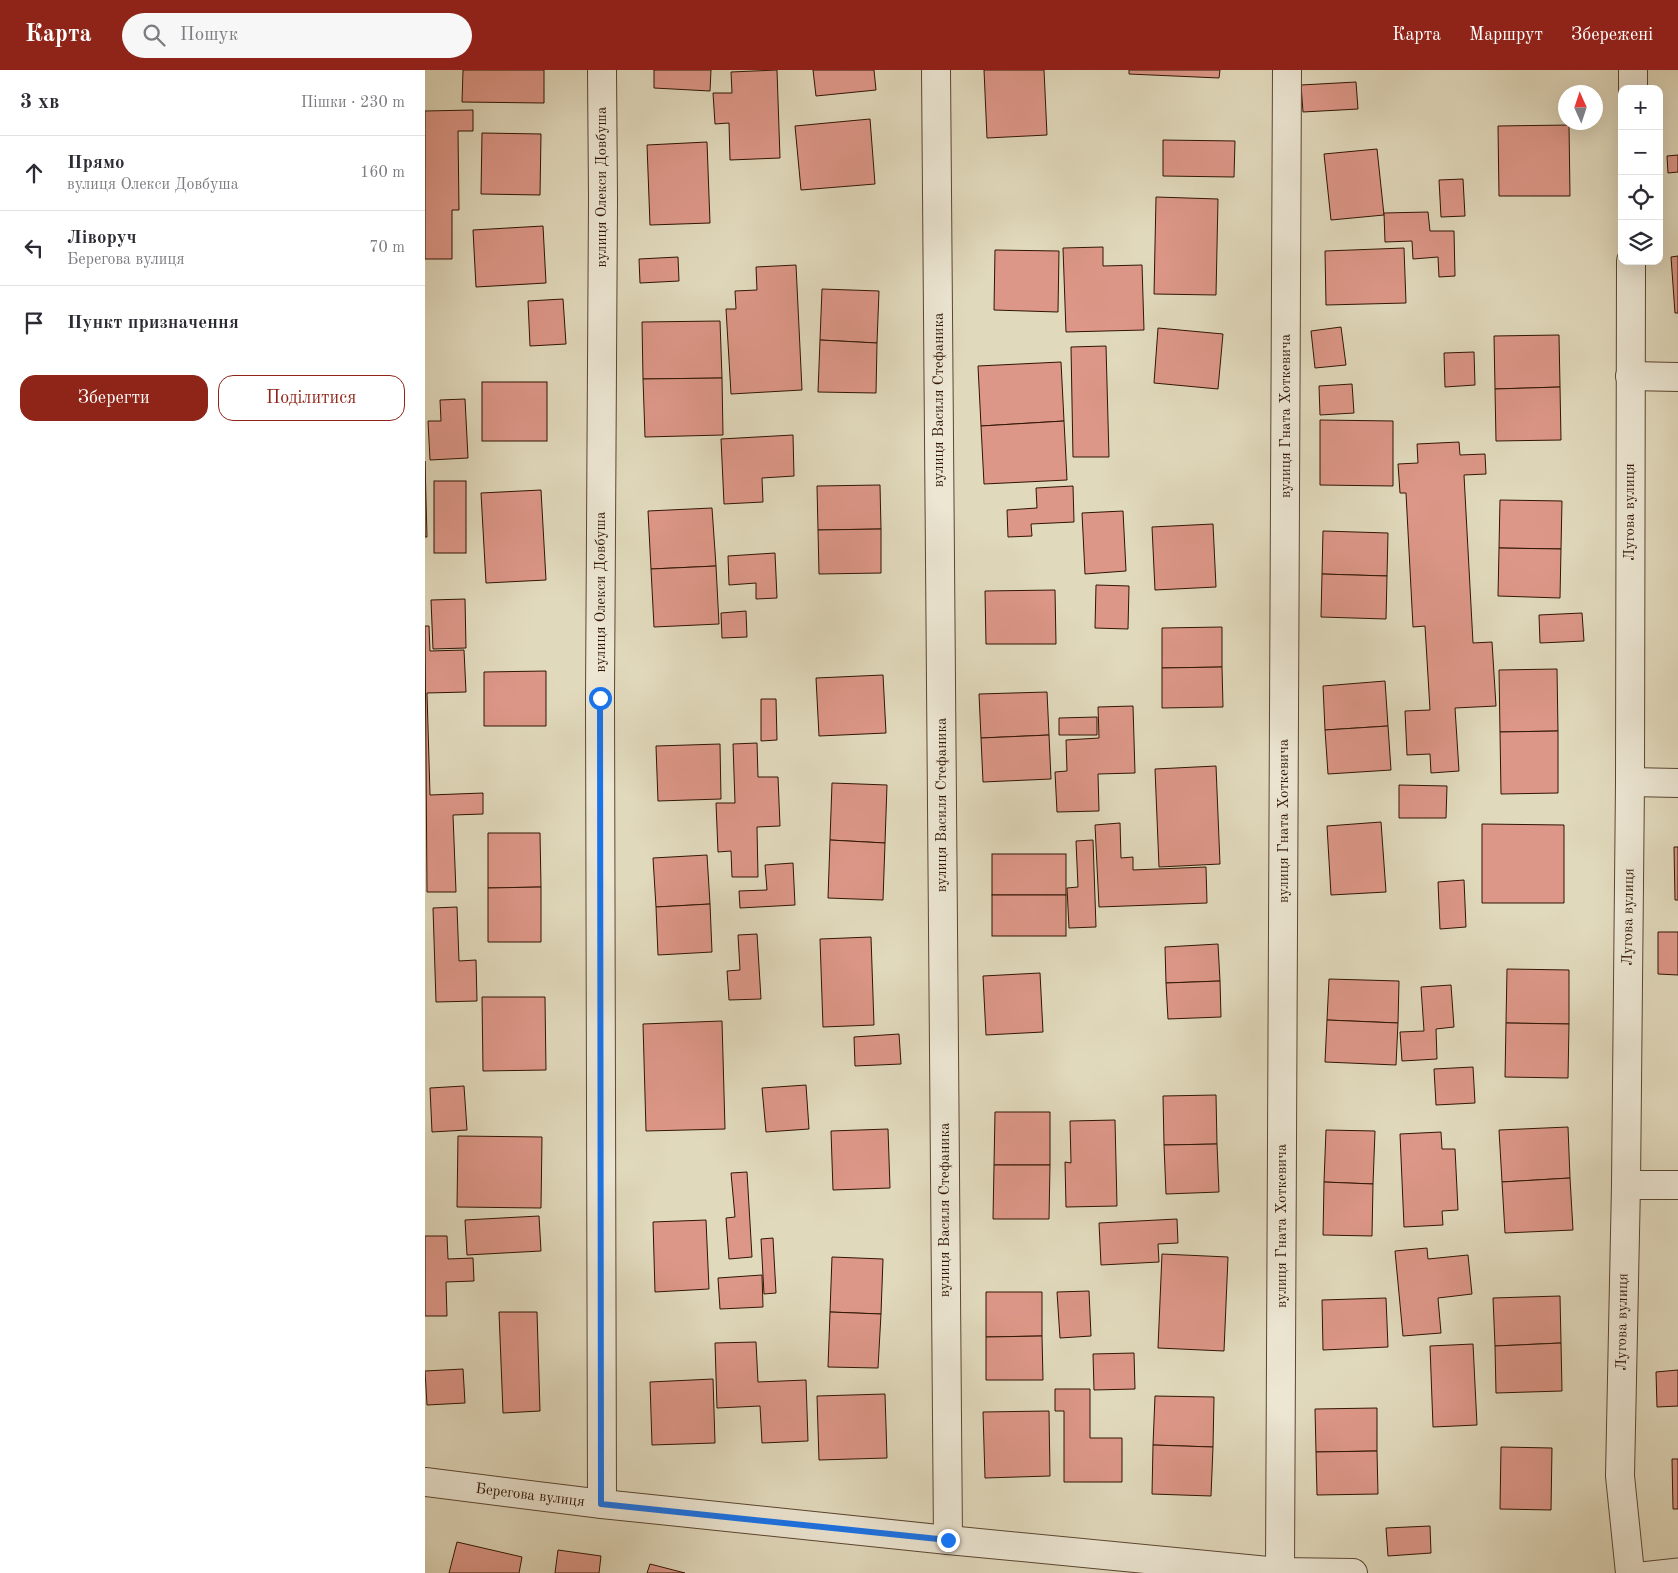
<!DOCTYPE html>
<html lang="uk">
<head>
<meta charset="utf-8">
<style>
	body { margin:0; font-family:"Old Standard TT",serif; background:#f7f7f7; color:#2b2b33 }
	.controls { position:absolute; right:15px; top:15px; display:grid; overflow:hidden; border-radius:10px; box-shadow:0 5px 20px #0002 }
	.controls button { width:45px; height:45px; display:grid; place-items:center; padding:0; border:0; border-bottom:1px solid #e1e1e2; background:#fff; color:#2b2b33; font:25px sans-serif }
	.compass { position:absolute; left:1133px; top:15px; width:45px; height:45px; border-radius:50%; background:#fff; box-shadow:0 5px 20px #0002; rotate:357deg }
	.stop { position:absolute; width:15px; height:15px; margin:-11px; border:4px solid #1a73e8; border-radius:50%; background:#fff }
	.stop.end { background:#1a73e8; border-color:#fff; box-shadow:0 1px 5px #0008 }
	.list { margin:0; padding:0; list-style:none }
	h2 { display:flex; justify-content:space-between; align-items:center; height:65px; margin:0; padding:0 20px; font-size:21px }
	h2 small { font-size:16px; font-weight:400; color:#7c7c81 }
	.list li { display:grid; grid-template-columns:32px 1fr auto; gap:15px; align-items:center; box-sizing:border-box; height:75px; padding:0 20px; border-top:1px solid #e1e1e2 }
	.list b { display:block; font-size:19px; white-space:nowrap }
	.list p { margin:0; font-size:16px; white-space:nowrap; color:#7c7c81 }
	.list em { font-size:16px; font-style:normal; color:#7c7c81 }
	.actions { display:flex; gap:10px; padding:15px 20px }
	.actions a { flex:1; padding:11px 0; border:1px solid #8f2418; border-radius:15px; text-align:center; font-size:18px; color:#8f2418 }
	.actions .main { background:#8f2418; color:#fff }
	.icon { flex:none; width:28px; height:28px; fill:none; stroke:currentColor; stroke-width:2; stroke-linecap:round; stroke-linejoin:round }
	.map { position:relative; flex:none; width:1253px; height:1503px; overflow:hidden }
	header { display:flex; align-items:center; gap:30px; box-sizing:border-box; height:70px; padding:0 25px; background:#8f2418; color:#fff }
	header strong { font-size:24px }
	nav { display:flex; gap:28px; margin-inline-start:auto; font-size:18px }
	.search { width:350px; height:45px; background:#f7f7f7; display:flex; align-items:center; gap:12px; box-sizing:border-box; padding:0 18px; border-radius:28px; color:#7c7c81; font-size:19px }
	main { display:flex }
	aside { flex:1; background:#fff }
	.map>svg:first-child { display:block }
	.building { fill:#dd9788; stroke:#301503 }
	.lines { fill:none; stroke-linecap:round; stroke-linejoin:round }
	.lane-casing { stroke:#5c4631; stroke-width:21 }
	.street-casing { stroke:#5c4631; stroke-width:30 }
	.lane { stroke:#ece6d3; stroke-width:19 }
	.street { stroke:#ece6d3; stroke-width:28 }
	.route { stroke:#1a73e8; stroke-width:6 }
	.labels { text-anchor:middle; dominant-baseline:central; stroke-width:4.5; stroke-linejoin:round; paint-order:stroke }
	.street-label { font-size:15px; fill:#301503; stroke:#ece6d3 }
</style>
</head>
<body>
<header>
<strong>Карта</strong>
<div class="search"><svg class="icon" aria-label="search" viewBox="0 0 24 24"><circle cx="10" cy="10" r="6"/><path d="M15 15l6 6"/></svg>Пошук</div>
<nav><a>Карта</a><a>Маршрут</a><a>Збережені</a></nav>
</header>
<main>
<aside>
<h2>3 хв<small>Пішки · 230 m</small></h2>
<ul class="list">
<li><svg class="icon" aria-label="ahead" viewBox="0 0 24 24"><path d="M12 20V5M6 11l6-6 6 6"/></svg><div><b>Прямо</b><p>вулиця Олекси Довбуша</p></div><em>160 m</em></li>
<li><svg class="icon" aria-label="left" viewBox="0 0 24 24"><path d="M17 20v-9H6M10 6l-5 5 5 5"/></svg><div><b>Ліворуч</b><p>Берегова вулиця</p></div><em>70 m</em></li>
<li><svg class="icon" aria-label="arrive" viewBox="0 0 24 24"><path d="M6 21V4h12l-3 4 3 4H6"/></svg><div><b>Пункт призначення</b></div></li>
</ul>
<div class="actions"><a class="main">Зберегти</a><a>Поділитися</a></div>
</aside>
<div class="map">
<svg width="1253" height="1503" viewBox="0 0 1253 1503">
	<rect width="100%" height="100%" fill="#e1d9bc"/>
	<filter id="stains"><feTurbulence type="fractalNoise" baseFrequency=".004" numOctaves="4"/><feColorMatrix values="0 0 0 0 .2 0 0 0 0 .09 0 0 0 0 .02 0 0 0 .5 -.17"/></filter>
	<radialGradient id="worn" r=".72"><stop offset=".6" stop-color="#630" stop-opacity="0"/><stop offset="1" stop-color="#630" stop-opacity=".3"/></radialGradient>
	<g class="building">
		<polygon points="38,0 119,0 119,33 37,32"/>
		<polygon points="229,0 286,0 285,21 229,18"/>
		<polygon points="352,0 355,88 305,90 304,53 290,54 288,23 307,23 306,2"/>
		<polygon points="388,0 449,0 451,20 391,26"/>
		<polygon points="559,0 619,0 622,65 562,68"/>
		<polygon points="704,0 795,0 794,8 704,4"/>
		<polygon points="931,12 933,39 878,42 876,15"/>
		<polygon points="48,40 48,61 33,61 34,140 27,140 27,189 0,189 0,41"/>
		<polygon points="445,49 450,114 376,120 370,56"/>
		<polygon points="1144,55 1145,126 1074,126 1073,56"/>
		<polygon points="57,63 116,64 115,125 56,124"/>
		<polygon points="738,70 810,71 809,107 738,106"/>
		<polygon points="282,72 285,153 225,155 222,75"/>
		<polygon points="952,79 959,145 906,150 899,84"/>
		<polygon points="1253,85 1253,102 1243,103 1242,86"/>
		<polygon points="1038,109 1040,146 1016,147 1014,110"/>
		<polygon points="731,127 793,129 791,225 729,224"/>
		<polygon points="1003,142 1005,161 1029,161 1030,206 1014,207 1013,187 988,189 987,171 960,172 959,143"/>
		<polygon points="118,156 121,213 51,217 48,160"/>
		<polygon points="678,177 678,196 717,195 719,260 641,262 638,178"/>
		<polygon points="979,178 981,233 901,235 900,181"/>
		<polygon points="570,180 634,181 633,242 569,240"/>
		<polygon points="1253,186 1253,243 1250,243 1246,187"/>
		<polygon points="253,187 254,211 215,213 214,189"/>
		<polygon points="371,195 377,320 306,324 301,239 311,239 310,221 332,220 331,197"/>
		<polygon points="397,219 454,221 452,273 395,270"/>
		<polygon points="138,229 141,274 105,276 103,231"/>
		<polygon points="295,251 297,308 218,309 217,252"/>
		<polygon points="916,257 921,295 890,298 886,261"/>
		<polygon points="733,258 798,264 793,319 729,313"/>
		<polygon points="1134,265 1135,317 1070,319 1069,266"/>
		<polygon points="395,270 452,273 451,323 393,322"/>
		<polygon points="681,276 684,387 648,387 646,277"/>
		<polygon points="1049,282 1050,315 1020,317 1019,283"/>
		<polygon points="636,292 639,351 556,356 553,296"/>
		<polygon points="297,308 298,365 220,367 218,309"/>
		<rect x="57" y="312" width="65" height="59"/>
		<polygon points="927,314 929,343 895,345 894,316"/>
		<polygon points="1135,317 1136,370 1071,371 1070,319"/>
		<polygon points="40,329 43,388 5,390 3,351 16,351 15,330"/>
		<polygon points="895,350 968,351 968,416 895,415"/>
		<polygon points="639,351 642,410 559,414 556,356"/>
		<polygon points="368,365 369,406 337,408 338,432 299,434 296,369"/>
		<polygon points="1034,372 1035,385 1060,384 1061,404 1039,405 1048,573 1067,572 1071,636 1030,638 1034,701 1006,703 1005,684 982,685 980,641 1005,640 1000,556 988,557 981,423 975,423 973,394 993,393 992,374"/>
		<polygon points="0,391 2,467 0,467"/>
		<rect x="9" y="411" width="32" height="72"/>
		<polygon points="455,415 456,459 393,460 392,416"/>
		<polygon points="648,416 649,452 606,454 607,466 583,467 582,440 612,438 611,418"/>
		<polygon points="116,420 121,510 61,513 56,423"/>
		<polygon points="1075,430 1137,431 1136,479 1074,478"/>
		<polygon points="287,438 291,496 226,499 223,441"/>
		<polygon points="698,441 701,501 660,504 657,443"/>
		<polygon points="788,454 791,517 730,520 727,457"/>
		<polygon points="456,459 456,503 394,504 393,460"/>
		<polygon points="898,461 963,463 962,506 897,504"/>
		<polygon points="1074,478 1136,479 1135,528 1073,526"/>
		<polygon points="350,483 352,528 331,529 331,513 304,515 303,486"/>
		<polygon points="291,496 294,554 229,557 226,499"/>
		<polygon points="897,504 962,506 961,549 896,547"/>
		<polygon points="671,515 704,516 703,559 670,558"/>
		<polygon points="630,520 631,574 561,574 560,521"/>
		<polygon points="40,529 41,578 8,579 6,530"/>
		<polygon points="321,541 322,567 297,568 296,543"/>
		<polygon points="1157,543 1159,571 1115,573 1114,545"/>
		<polygon points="0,556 4,556 5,581 39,580 41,622 2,623 5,725 58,723 58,744 28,745 31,822 2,822"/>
		<polygon points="797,557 797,597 737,598 737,558"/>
		<polygon points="797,597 798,637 737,638 737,598"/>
		<polygon points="1132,599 1133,661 1075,662 1074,600"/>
		<polygon points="121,601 121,656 59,656 59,602"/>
		<polygon points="458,605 461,663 394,666 391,608"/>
		<polygon points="960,611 963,656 900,660 898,616"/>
		<polygon points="622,622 624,665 556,668 554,624"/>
		<polygon points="336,629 351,629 352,670 336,671"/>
		<polygon points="708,636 710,703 673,704 674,741 632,742 630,702 642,701 641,670 674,668 673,637"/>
		<polygon points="672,647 672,665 634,665 634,648"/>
		<polygon points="963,656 966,700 903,704 900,660"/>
		<polygon points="1133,661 1133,723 1076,724 1075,662"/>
		<polygon points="624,665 626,709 558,712 556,668"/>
		<polygon points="332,673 333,707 353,707 355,756 332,757 333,807 307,807 306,781 293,782 291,733 310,733 308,674"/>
		<polygon points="295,674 296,729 233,731 231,676"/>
		<polygon points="791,696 795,794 734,797 730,699"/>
		<polygon points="407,713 462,715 460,773 405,770"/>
		<polygon points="974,715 1022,716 1021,748 974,748"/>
		<polygon points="956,752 961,822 906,825 902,756"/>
		<polygon points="695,753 696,788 708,787 708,800 781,797 782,833 674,837 670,755"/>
		<polygon points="1057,754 1139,755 1139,833 1057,833"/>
		<polygon points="63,763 115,763 116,817 63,818"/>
		<polygon points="405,770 460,773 458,830 403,828"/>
		<polygon points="668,770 671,857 644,858 642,818 653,817 651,771"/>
		<polygon points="1249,777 1253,777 1253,830 1250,830"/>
		<rect x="567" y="784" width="74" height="41"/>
		<polygon points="282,785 285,834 231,837 228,788"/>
		<polygon points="368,793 370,835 315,838 314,821 342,820 340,795"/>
		<polygon points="1039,810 1041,857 1015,859 1013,812"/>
		<polygon points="116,817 116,872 63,872 63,818"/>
		<rect x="567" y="825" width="74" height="41"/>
		<polygon points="285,834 287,882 233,885 231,837"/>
		<polygon points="32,837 34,891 51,890 52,931 11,932 8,838"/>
		<polygon points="1233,862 1253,862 1253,905 1233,904"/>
		<polygon points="332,864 336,929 304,930 302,901 315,900 313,865"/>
		<polygon points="446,867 449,955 398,957 395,869"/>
		<polygon points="793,874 795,911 741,913 740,877"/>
		<polygon points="1082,899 1144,900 1144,954 1081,953"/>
		<polygon points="615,903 618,962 561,965 558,906"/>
		<polygon points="904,909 974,911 973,953 902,950"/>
		<polygon points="795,911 796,947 743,949 741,913"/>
		<polygon points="1026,915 1029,957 1011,959 1012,989 977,991 975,962 999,961 996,917"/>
		<polygon points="57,927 120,927 121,1000 58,1001"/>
		<polygon points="902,950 973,953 971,995 900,992"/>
		<polygon points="297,951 300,1059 221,1061 218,954"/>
		<polygon points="1081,953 1144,954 1143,1008 1080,1007"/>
		<polygon points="474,964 476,994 430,996 429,967"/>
		<polygon points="1048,997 1050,1033 1011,1035 1009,999"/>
		<polygon points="381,1015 384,1059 341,1062 337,1018"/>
		<polygon points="39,1016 42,1060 7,1062 5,1018"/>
		<polygon points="791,1025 792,1074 739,1075 738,1026"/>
		<polygon points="570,1042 625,1042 625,1095 569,1095"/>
		<polygon points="690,1050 692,1136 641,1137 640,1092 646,1093 645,1051"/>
		<polygon points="1143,1057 1145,1108 1077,1112 1074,1060"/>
		<polygon points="463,1059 465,1118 408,1120 406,1061"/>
		<polygon points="901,1060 950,1061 948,1114 899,1112"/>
		<polygon points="1016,1062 1017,1079 1030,1079 1033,1140 1017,1141 1018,1155 979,1157 975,1064"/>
		<polygon points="33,1066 117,1067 116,1138 32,1137"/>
		<polygon points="792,1074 794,1122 741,1124 739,1075"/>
		<polygon points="569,1095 625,1095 624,1149 568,1149"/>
		<polygon points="322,1102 327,1187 304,1189 301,1148 310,1147 306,1103"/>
		<polygon points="1145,1108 1148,1160 1080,1163 1077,1112"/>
		<polygon points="899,1112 948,1114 947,1166 898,1165"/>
		<polygon points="114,1146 116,1181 42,1185 40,1150"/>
		<polygon points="752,1149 753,1173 733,1174 734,1192 676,1195 674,1153"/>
		<polygon points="281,1150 284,1219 230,1222 228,1152"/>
		<polygon points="0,1166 22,1166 23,1189 48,1188 49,1211 21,1212 22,1246 0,1246"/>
		<polygon points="348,1168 351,1223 339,1224 336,1169"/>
		<polygon points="1002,1178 1003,1189 1043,1185 1047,1224 1013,1228 1016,1263 978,1266 970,1181"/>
		<polygon points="737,1184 803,1187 799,1281 733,1278"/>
		<polygon points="407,1187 458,1189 456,1244 405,1242"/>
		<polygon points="337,1205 338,1237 295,1239 293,1208"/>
		<polygon points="664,1221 666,1266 635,1268 632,1222"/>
		<polygon points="561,1222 617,1222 617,1266 561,1267"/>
		<polygon points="1135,1226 1136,1273 1070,1276 1068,1228"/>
		<polygon points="961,1228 963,1277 898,1280 897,1230"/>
		<polygon points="74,1242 112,1242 115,1341 78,1343"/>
		<polygon points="405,1242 456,1244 453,1298 403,1297"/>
		<polygon points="617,1266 618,1310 561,1310 561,1267"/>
		<polygon points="331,1272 333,1312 381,1310 383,1371 337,1373 335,1336 292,1338 290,1273"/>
		<polygon points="1136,1273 1137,1321 1071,1323 1070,1276"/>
		<polygon points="1048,1274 1052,1355 1008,1357 1005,1276"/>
		<polygon points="709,1283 710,1319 669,1320 668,1284"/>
		<polygon points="38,1299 40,1333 2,1335 0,1301"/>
		<polygon points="1253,1300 1253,1336 1232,1337 1231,1302"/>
		<polygon points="288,1309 290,1373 227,1375 225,1312"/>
		<polygon points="630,1319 665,1319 665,1368 697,1368 697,1412 639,1412 639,1341 630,1341"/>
		<polygon points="460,1324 462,1388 394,1390 392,1326"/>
		<polygon points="730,1326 789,1327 788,1377 728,1375"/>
		<polygon points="952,1338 952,1381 891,1382 890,1339"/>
		<polygon points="624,1341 625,1406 560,1408 558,1342"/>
		<polygon points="728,1375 788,1377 786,1426 727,1424"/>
		<polygon points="1076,1377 1127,1378 1126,1440 1075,1439"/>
		<polygon points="952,1381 953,1424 892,1425 891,1382"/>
		<polygon points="1247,1389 1253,1389 1253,1439 1248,1439"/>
		<polygon points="1005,1456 1006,1483 963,1486 961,1458"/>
		<polygon points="32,1472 97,1487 94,1503 24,1503"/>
		<polygon points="133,1480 176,1486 174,1503 130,1503"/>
		<polygon points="225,1494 260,1503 222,1503"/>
	</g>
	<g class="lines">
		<defs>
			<polyline id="lane" points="1207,1503 1253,1498"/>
			<g id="street">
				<polyline points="511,0 523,1470"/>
				<polyline points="1208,19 1208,0"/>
				<polyline points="1205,306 1253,307"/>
				<polyline points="1205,712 1253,713"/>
				<polyline points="1201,1115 1253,1115"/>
				<polyline points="0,1412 177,1434 523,1470 855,1502 928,1503"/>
				<polyline points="177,1434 175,628 178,129 177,0"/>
				<polyline points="855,1502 862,0"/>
				<polyline points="1205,1503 1195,1406 1201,1115 1205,712 1206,191"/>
			</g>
		</defs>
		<use href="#lane" class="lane-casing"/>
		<use href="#street" class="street-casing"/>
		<use href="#lane" class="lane"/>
		<use href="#street" class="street"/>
	</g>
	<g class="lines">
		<polyline class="route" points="175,628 176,1434 523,1470"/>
	</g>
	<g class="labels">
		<g class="street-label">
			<text transform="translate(177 117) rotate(-90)">вулиця Олекси Довбуша</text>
			<text transform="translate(514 330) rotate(-90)">вулиця Василя Стефаника</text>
			<text transform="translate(861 346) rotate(-90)">вулиця Гната Хоткевича</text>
			<text transform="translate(1205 442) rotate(-90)">Лугова вулиця</text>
			<text transform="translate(176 522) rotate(-90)">вулиця Олекси Довбуша</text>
			<text transform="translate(517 735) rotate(-90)">вулиця Василя Стефаника</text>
			<text transform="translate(859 751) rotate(-90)">вулиця Гната Хоткевича</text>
			<text transform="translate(1204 847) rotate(-89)">Лугова вулиця</text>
			<text transform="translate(520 1140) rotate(-90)">вулиця Василя Стефаника</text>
			<text transform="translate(857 1156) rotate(-90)">вулиця Гната Хоткевича</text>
			<text transform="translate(1198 1252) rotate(-89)">Лугова вулиця</text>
			<text transform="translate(105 1426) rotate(7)">Берегова вулиця</text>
		</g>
	</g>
	<rect width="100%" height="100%" filter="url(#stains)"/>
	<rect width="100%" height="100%" fill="url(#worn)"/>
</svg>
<div class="controls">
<button>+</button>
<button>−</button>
<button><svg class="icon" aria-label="locate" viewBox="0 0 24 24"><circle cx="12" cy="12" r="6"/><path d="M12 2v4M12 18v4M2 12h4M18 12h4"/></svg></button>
<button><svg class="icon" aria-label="layers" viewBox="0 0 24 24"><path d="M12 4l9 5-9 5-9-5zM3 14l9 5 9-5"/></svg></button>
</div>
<svg class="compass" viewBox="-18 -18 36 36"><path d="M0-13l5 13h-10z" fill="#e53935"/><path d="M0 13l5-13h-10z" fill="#7c7c81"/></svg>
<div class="stop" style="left:175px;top:628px"></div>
<div class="stop end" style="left:523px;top:1470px"></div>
</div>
</main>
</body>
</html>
